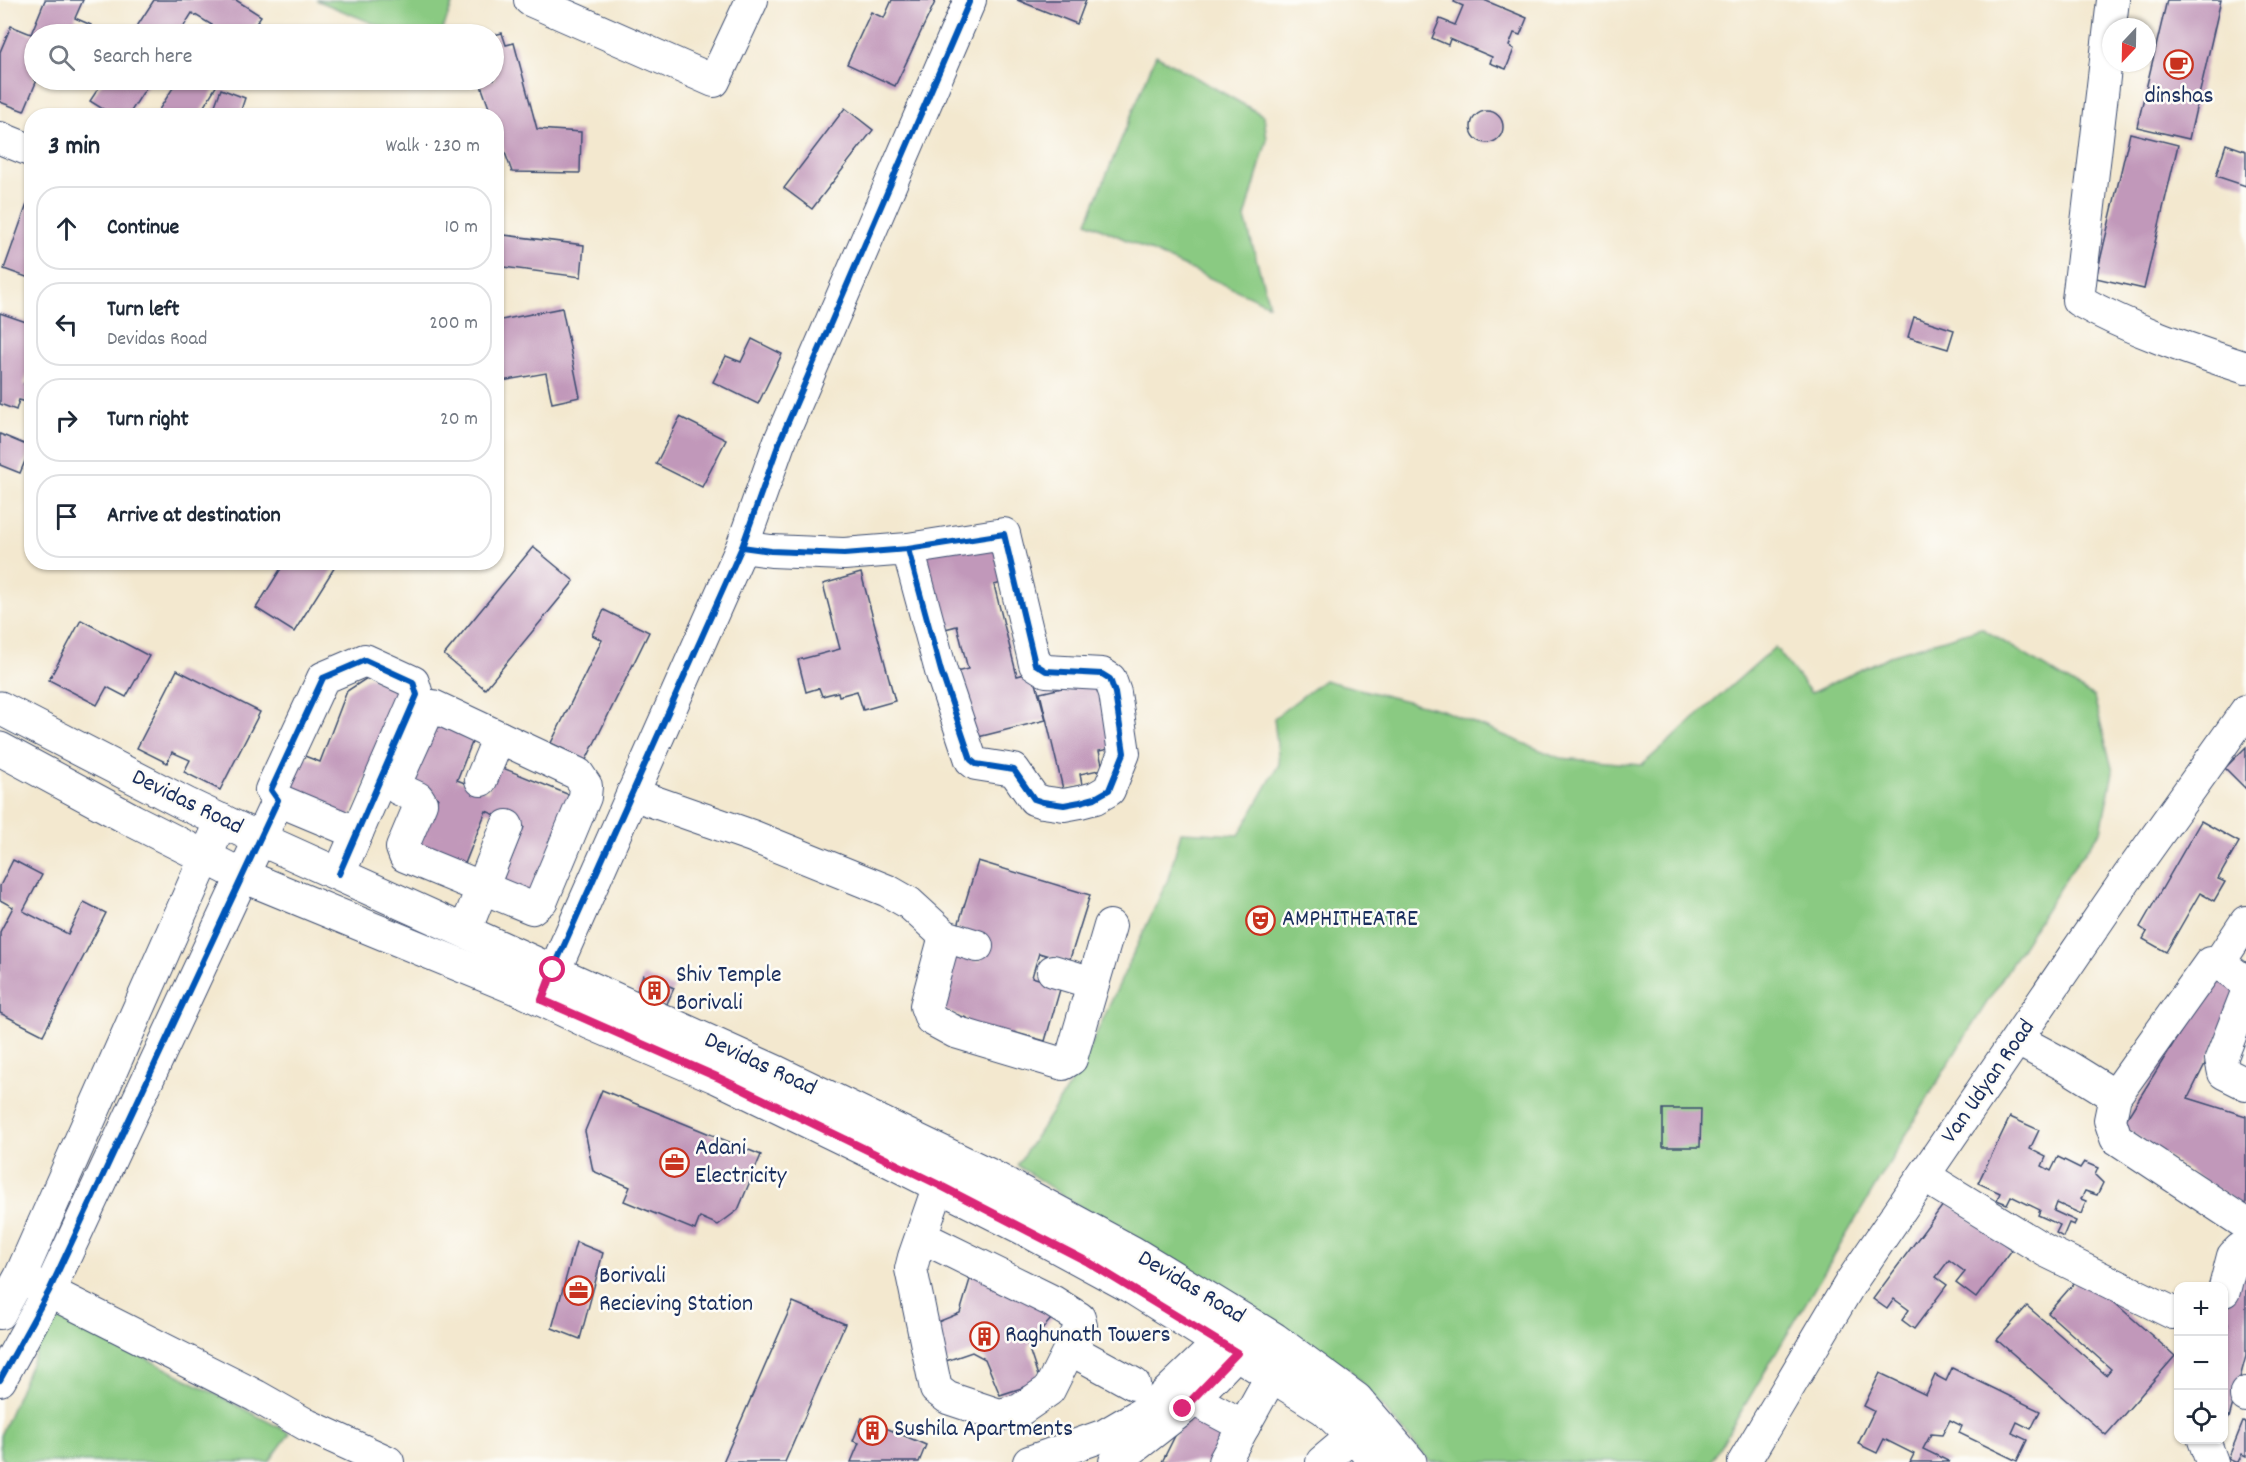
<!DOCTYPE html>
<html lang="en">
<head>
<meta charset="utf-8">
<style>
	body { margin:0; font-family:Dekko,sans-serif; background:#f2f2f3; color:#1f2937 }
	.controls { position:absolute; right:18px; bottom:18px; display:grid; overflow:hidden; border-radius:12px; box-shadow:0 2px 4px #0004 }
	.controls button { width:54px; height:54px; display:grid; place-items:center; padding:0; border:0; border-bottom:2px solid #e0e1e3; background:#fff; color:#1f2937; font:30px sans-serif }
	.compass { position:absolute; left:2102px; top:18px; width:54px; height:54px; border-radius:50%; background:#fff; box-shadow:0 2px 4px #0004; rotate:202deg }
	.stop { position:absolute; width:18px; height:18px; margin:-14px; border:4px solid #db2777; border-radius:50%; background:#fff }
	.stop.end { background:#db2777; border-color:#fff; box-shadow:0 2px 6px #0008 }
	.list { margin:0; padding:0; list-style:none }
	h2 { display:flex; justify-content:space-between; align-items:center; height:78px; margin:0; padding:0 24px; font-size:26px }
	h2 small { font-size:20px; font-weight:400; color:#747a83 }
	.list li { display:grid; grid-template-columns:39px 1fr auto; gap:18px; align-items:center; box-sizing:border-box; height:84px; margin:0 12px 12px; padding:0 12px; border:2px solid #e0e1e3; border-radius:24px }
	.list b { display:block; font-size:22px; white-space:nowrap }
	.list p { margin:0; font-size:20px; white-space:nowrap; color:#747a83 }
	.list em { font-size:20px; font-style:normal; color:#747a83 }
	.icon { flex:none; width:33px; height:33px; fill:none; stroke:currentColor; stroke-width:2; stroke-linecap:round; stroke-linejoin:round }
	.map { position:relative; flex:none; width:2246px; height:1462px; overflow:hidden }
	.search { position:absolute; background:#fff; box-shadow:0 2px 4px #0004; left:24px; top:24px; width:480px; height:66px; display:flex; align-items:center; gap:15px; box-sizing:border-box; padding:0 21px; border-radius:33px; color:#747a83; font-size:22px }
	.panel { position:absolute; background:#fff; box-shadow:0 2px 4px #0004; left:24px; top:108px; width:480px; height:462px; border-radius:24px }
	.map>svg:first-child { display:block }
	.green { fill:#8aca82; stroke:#527c70; stroke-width:1.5 }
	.building { fill:#c198ba }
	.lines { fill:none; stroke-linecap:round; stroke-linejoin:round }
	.minor-casing { stroke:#3b4b6f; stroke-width:34 }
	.major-casing { stroke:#3b4b6f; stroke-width:35 }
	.minor { stroke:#fff; stroke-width:32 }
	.major { stroke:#fff; stroke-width:33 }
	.cycleway-casing { stroke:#fdfcf7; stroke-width:10 }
	.cycleway { stroke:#0057b8; stroke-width:6 }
	.route { stroke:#db2777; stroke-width:8 }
	.labels { text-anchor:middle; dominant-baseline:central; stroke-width:5; stroke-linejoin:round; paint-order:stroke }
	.poi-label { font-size:24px; fill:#1b2f5e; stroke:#fdfcf7; text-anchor:start }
	.street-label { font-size:24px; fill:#1b2f5e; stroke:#fdfcf7 }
</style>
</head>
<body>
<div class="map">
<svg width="2246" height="1462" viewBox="0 0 2246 1462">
	<rect width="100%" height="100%" fill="#fdfcf7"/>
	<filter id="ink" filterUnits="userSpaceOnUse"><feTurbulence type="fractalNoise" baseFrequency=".0167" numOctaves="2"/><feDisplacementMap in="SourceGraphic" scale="12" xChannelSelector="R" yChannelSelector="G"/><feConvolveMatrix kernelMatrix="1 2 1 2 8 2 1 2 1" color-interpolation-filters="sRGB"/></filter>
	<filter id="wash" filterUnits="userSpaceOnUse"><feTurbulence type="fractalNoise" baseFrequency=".008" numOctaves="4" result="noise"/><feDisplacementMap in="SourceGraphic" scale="24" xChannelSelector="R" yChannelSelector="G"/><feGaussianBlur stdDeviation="1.35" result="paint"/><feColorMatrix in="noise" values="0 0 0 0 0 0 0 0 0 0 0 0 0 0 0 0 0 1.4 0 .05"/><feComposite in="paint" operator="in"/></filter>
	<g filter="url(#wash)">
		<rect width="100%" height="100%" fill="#f3e8cf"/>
		<g class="green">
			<polygon points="316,0 454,0 441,34 399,34"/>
			<polygon points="1156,55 1264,116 1267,140 1245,218 1269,305 1087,222"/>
			<polygon points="1981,628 2094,697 2113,772 2101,831 2069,873 1953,1056 1711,1462 1430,1462 1349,1369 1139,1246 1017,1165 1079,1071 1168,879 1181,832 1239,835 1279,764 1274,718 1324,680 1442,710 1560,758 1642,765 1775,647 1811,693 1894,654"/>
			<polygon points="54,1310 290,1433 269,1462 6,1462 0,1456 0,1436"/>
		</g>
		<g id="blocks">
			<g class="building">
				<polygon points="45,0 83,0 75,18 91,25 87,34 34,34 34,80 37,80 24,111 0,102 0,52 11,26 31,34"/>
				<polygon points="154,0 236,0 261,16 249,34 206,34 212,25 192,13 179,34 132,34"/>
				<polygon points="892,0 936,0 895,86 847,64 871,12 884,18"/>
				<polygon points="1017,0 1086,0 1077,24"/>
				<polygon points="1455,0 1484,0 1527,18 1520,35 1514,33 1509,46 1514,49 1506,69 1490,63 1492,57 1450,39 1448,45 1432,38 1440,19 1455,25 1463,6 1454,2"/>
				<polygon points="2167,0 2221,0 2189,139 2137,127"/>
				<polygon points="502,33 506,45 514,43 537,129 581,132 580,173 512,172 496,128 496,116 492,116 479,80 494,80 494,35"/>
				<polygon points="104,80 151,80 128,116 114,116 90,101"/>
				<polygon points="178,80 220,80 198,116 155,116"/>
				<polygon points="221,89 245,98 239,116 211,116"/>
				<polygon points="845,108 873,130 812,209 784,188"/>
				<circle cx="1487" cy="127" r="16"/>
				<polygon points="2130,133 2178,145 2144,289 2096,278"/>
				<polygon points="2226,144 2246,151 2246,186 2216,176"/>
				<polygon points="31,193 32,193 32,279 4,269"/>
				<polygon points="496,234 584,245 581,277 496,266"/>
				<polygon points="562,308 580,397 552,403 546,373 496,382 496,321"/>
				<polygon points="0,313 32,324 32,363 24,384 32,387 32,391 27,402 19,400 16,410 0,404"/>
				<polygon points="1914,317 1954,330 1948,349 1908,337"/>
				<polygon points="752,339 782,354 758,404 713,382 726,356 741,362"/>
				<polygon points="680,417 726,440 702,487 656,464"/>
				<polygon points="0,434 31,447 20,473 0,465"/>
				<polygon points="997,535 1009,581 994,585 1017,676 1033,672 1046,720 966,740 948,674 968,669 957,626 937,631 917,555"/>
				<polygon points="533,547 574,581 485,689 444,655"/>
				<polygon points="285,562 338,562 294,632 256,608"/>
				<polygon points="861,573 895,701 863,710 857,691 839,696 838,692 822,696 819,688 806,692 798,660 840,649 823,584"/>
				<polygon points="604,610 649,632 586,760 551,743 602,640 592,635"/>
				<polygon points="81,620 149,656 126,697 107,687 97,705 49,680"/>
				<polygon points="177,670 260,712 220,790 184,772 190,760 172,752 167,763 137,748"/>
				<polygon points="370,676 403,692 347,823 278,792 297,753 320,762 347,691"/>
				<polygon points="1106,678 1123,746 1099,751 1103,769 1080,774 1082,785 1063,789 1040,693"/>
				<polygon points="429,717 475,735 457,780 488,792 498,766 572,796 535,900 500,886 524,827 486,811 462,871 416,852 438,798 402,783"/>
				<polygon points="2246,747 2246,789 2225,768"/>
				<polygon points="2201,821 2239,842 2218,879 2225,882 2214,901 2200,893 2166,952 2143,939 2147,932 2140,927"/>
				<polygon points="13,860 42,875 23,911 68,934 84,902 106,913 43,1035 0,1013 0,932 13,907 0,900 0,886"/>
				<polygon points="978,861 1090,895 1069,962 1039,953 1032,977 1061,986 1045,1041 1013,1032 1011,1040 964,1026 967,1018 933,1007 950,952 980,962 987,938 957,929"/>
				<polygon points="643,975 674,988 666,1006 636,993"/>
				<polygon points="2214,978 2241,992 2188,1098 2246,1116 2246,1209 2122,1126"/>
				<polygon points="602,1090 761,1155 738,1210 718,1225 700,1217 695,1230 624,1201 630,1187 593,1171 585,1131"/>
				<polygon points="1663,1109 1701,1109 1700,1147 1663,1147"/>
				<polygon points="2010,1117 2039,1130 2030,1149 2046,1157 2042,1166 2051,1171 2058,1157 2080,1168 2084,1162 2098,1168 2095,1175 2103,1183 2097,1195 2085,1191 2081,1199 2086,1201 2081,1214 2057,1203 2054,1211 2076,1221 2074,1225 2069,1223 2063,1237 2056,1233 2060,1225 2038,1215 2040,1210 2011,1196 2007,1204 1997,1200 2000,1193 1978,1183"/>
				<polygon points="1946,1201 2012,1250 1976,1298 1956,1283 1965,1272 1949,1260 1936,1277 1947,1285 1914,1329 1902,1320 1909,1310 1894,1299 1887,1309 1873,1299"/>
				<polygon points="576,1242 603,1253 580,1339 552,1328"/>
				<polygon points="2239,1256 2246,1258 2246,1356 2229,1418 2224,1417 2224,1342 2228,1324 2224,1323 2224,1315"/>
				<polygon points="974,1266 1057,1312 1028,1346 1040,1382 1000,1395 985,1359 972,1352 943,1362 928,1326 960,1313"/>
				<polygon points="2082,1274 2175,1356 2106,1435 1997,1340 2027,1306 2106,1375 2111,1369 2048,1313"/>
				<polygon points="793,1302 845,1324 785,1462 723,1462"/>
				<polygon points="1952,1368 2040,1411 2031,1429 2017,1422 2012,1433 2027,1440 2017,1461 1959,1433 1962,1426 1950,1420 1942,1435 1931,1434 1923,1449 1950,1462 1910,1462 1914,1454 1884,1439 1877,1453 1858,1444 1874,1411 1864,1406 1880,1373 1926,1395 1935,1375 1946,1381"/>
				<polygon points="1191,1404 1233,1425 1215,1462 1162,1462"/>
				<polygon points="862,1418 926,1445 919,1462 851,1462 859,1443 853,1441"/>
				<polygon points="2243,1422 2246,1423 2246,1456 2242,1454 2238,1462 2235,1462 2228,1459"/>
			</g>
		</g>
	</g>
	<g filter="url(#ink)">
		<use href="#blocks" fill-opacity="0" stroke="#3b4b6f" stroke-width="1.5"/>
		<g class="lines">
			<defs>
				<g id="minor">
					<polyline points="530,0 714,81 752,0"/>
					<path d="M2113,0L2078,300C2131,330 2188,349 2246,368"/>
					<polyline points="0,138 32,151"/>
					<polyline points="742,547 771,551 844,554 908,549 1004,534 1035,664 1046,671 1102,674 1110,679 1115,693 1124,753 1109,790 1095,798 1080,802 1064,805 1043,802 1034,799 1014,770 976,764 971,760 941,671 908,549"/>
					<polygon points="433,706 578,774 586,786 585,797 542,900 532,908 405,856 402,848 421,803 418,798 399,789 396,782 428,711"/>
					<polyline points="481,780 499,737"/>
					<polyline points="632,794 752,836 888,891 909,903 945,936 926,1006 931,1019 955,1032 1063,1064 1071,1059 1110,926"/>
					<polyline points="278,800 357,833"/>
					<polyline points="465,931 507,826"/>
					<polyline points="945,936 977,946"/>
					<polyline points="2218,964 2246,922"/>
					<polyline points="1053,971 1093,983"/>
					<path d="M2246,987C2241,976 2222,964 2210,963L2115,1096L2110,1120L2116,1138L2246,1224"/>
					<polyline points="544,994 742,547 779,443 970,0"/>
					<polyline points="2246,995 2221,1059 2224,1073 2246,1084"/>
					<polyline points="2018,1040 2070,1068 2115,1096"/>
					<polyline points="1924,1176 2046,1251 2173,1313"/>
					<polyline points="922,1237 1052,1301 1079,1318 1081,1326 1049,1390 1020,1410 999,1415 948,1398 936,1389 911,1269 914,1257 939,1185"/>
					<polyline points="30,1282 256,1396 307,1425 388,1462"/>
					<polyline points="2224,1291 2233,1256 2240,1249 2246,1250"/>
					<polyline points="0,1313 20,1277 222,820"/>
					<polyline points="1070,1349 1134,1384"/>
					<polyline points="0,1380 49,1291 278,800 271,790 323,678 365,660 413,682 417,695 339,874"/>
					<polyline points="2246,1393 2246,1396"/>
					<polyline points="1193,1399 1244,1426"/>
					<polyline points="2204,1440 2212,1462"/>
					<polyline points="1029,1462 1105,1435 1151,1408 1220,1342"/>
					<polyline points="1115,1462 1183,1409 1237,1353"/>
					<polyline points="1224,1462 1272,1375"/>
					<polyline points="1322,1462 1353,1436"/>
					<polyline points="1744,1462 1851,1282 2129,875 2246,711"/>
				</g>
				<g id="major">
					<polyline points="0,708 186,804 258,838 776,1072 987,1174 1133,1253 1274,1339 1356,1399 1410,1462"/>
					<polyline points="0,749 132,820 241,875 526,992 591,1023 717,1077 888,1160 1023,1228 1130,1286 1325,1409 1353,1436 1376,1462"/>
				</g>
			</defs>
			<use href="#minor" class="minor-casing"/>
			<use href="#major" class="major-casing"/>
			<use href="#minor" class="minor"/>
			<use href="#major" class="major"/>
			<defs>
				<g id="cycleway">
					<polyline points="742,547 771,551 844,554 908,549 1004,534 1035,664 1046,671 1102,674 1110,679 1115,693 1124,753 1109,790 1095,798 1080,802 1064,805 1043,802 1034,799 1014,770 976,764 971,760 941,671 908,549"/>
					<polyline points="542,1000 553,970 742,547 779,443 970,0"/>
					<polyline points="0,1380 49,1291 278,800 271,790 323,678 365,660 413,682 417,695 339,874"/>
				</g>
			</defs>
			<use href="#cycleway" class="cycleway-casing"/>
			<use href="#cycleway" class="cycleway"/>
		</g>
	</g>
	<g class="lines" filter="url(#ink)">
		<polyline class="route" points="553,970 542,1000 717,1077 939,1185 1088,1262 1237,1353 1183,1409"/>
	</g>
	<defs>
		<symbol id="cafe-ring" viewBox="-11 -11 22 22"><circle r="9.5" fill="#fdfcf7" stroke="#c8321e" stroke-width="1.5"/><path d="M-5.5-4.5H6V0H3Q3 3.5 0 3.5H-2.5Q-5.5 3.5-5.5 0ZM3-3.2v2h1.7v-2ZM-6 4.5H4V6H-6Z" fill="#c8321e"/></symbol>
		<symbol id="theatre-ring" viewBox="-11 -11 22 22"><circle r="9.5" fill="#fdfcf7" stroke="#c8321e" stroke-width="1.5"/><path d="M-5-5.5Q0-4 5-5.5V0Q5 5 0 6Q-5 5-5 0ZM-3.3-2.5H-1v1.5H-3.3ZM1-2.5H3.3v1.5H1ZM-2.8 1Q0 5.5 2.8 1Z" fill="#c8321e"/></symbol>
		<symbol id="building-ring" viewBox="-11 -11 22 22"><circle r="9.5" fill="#fdfcf7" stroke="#c8321e" stroke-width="1.5"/><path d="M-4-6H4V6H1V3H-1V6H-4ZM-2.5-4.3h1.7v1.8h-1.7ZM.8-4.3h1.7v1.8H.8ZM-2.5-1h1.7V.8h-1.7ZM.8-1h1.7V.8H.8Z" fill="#c8321e"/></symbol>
		<symbol id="office-ring" viewBox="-11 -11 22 22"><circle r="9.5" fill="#fdfcf7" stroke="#c8321e" stroke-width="1.5"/><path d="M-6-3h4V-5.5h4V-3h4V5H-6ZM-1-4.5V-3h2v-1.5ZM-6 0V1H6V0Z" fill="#c8321e"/></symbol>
	</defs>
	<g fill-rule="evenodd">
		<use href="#cafe-ring" x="2162" y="48" width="33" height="33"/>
		<use href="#theatre-ring" x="1244" y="904" width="33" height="33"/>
		<use href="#building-ring" x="638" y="974" width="33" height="33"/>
		<use href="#office-ring" x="658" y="1146" width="33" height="33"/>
		<use href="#office-ring" x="562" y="1274" width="33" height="33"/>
		<use href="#building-ring" x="968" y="1320" width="33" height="33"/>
		<use href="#building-ring" x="856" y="1414" width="33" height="33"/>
	</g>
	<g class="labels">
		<g class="poi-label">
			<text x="2179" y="97" text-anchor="middle">dinshas</text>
			<text x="1282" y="920">AMPHITHEATRE</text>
			<text x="676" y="976">Shiv Temple<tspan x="676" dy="28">Borivali</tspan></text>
			<text x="695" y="1149">Adani<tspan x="695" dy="28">Electricity</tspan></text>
			<text x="599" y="1277">Borivali<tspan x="599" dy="28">Recieving Station</tspan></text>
			<text x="1005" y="1336">Raghunath Towers</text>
			<text x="894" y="1430">Sushila Apartments</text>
		</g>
		<g class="street-label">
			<text transform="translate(187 803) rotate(26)">Devidas Road</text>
			<text transform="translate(760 1065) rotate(25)">Devidas Road</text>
			<text transform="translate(1989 1082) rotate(-55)">Van Udyan Road</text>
			<text transform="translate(1191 1288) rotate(31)">Devidas Road</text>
		</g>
	</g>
</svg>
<div class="controls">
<button>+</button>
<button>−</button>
<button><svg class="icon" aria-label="locate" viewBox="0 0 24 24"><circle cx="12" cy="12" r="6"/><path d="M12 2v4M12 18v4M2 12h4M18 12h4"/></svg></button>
</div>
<svg class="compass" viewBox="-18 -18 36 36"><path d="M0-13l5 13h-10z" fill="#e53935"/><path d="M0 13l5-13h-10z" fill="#747a83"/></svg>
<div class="stop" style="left:553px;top:970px"></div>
<div class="stop end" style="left:1183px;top:1409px"></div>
<div class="search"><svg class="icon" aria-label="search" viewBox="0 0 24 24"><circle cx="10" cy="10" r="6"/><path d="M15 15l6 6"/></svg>Search here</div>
<section class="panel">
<h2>3 min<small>Walk · 230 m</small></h2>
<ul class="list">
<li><svg class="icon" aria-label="ahead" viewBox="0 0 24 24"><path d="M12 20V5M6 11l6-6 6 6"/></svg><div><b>Continue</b></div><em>10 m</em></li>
<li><svg class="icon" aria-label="left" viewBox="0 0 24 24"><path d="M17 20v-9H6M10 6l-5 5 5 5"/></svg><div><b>Turn left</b><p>Devidas Road</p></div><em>200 m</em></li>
<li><svg class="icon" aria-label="right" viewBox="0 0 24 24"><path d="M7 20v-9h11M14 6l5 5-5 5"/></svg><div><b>Turn right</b></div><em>20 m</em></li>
<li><svg class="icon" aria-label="arrive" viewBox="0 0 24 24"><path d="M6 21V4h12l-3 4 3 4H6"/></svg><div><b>Arrive at destination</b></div></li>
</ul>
</section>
</div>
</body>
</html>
